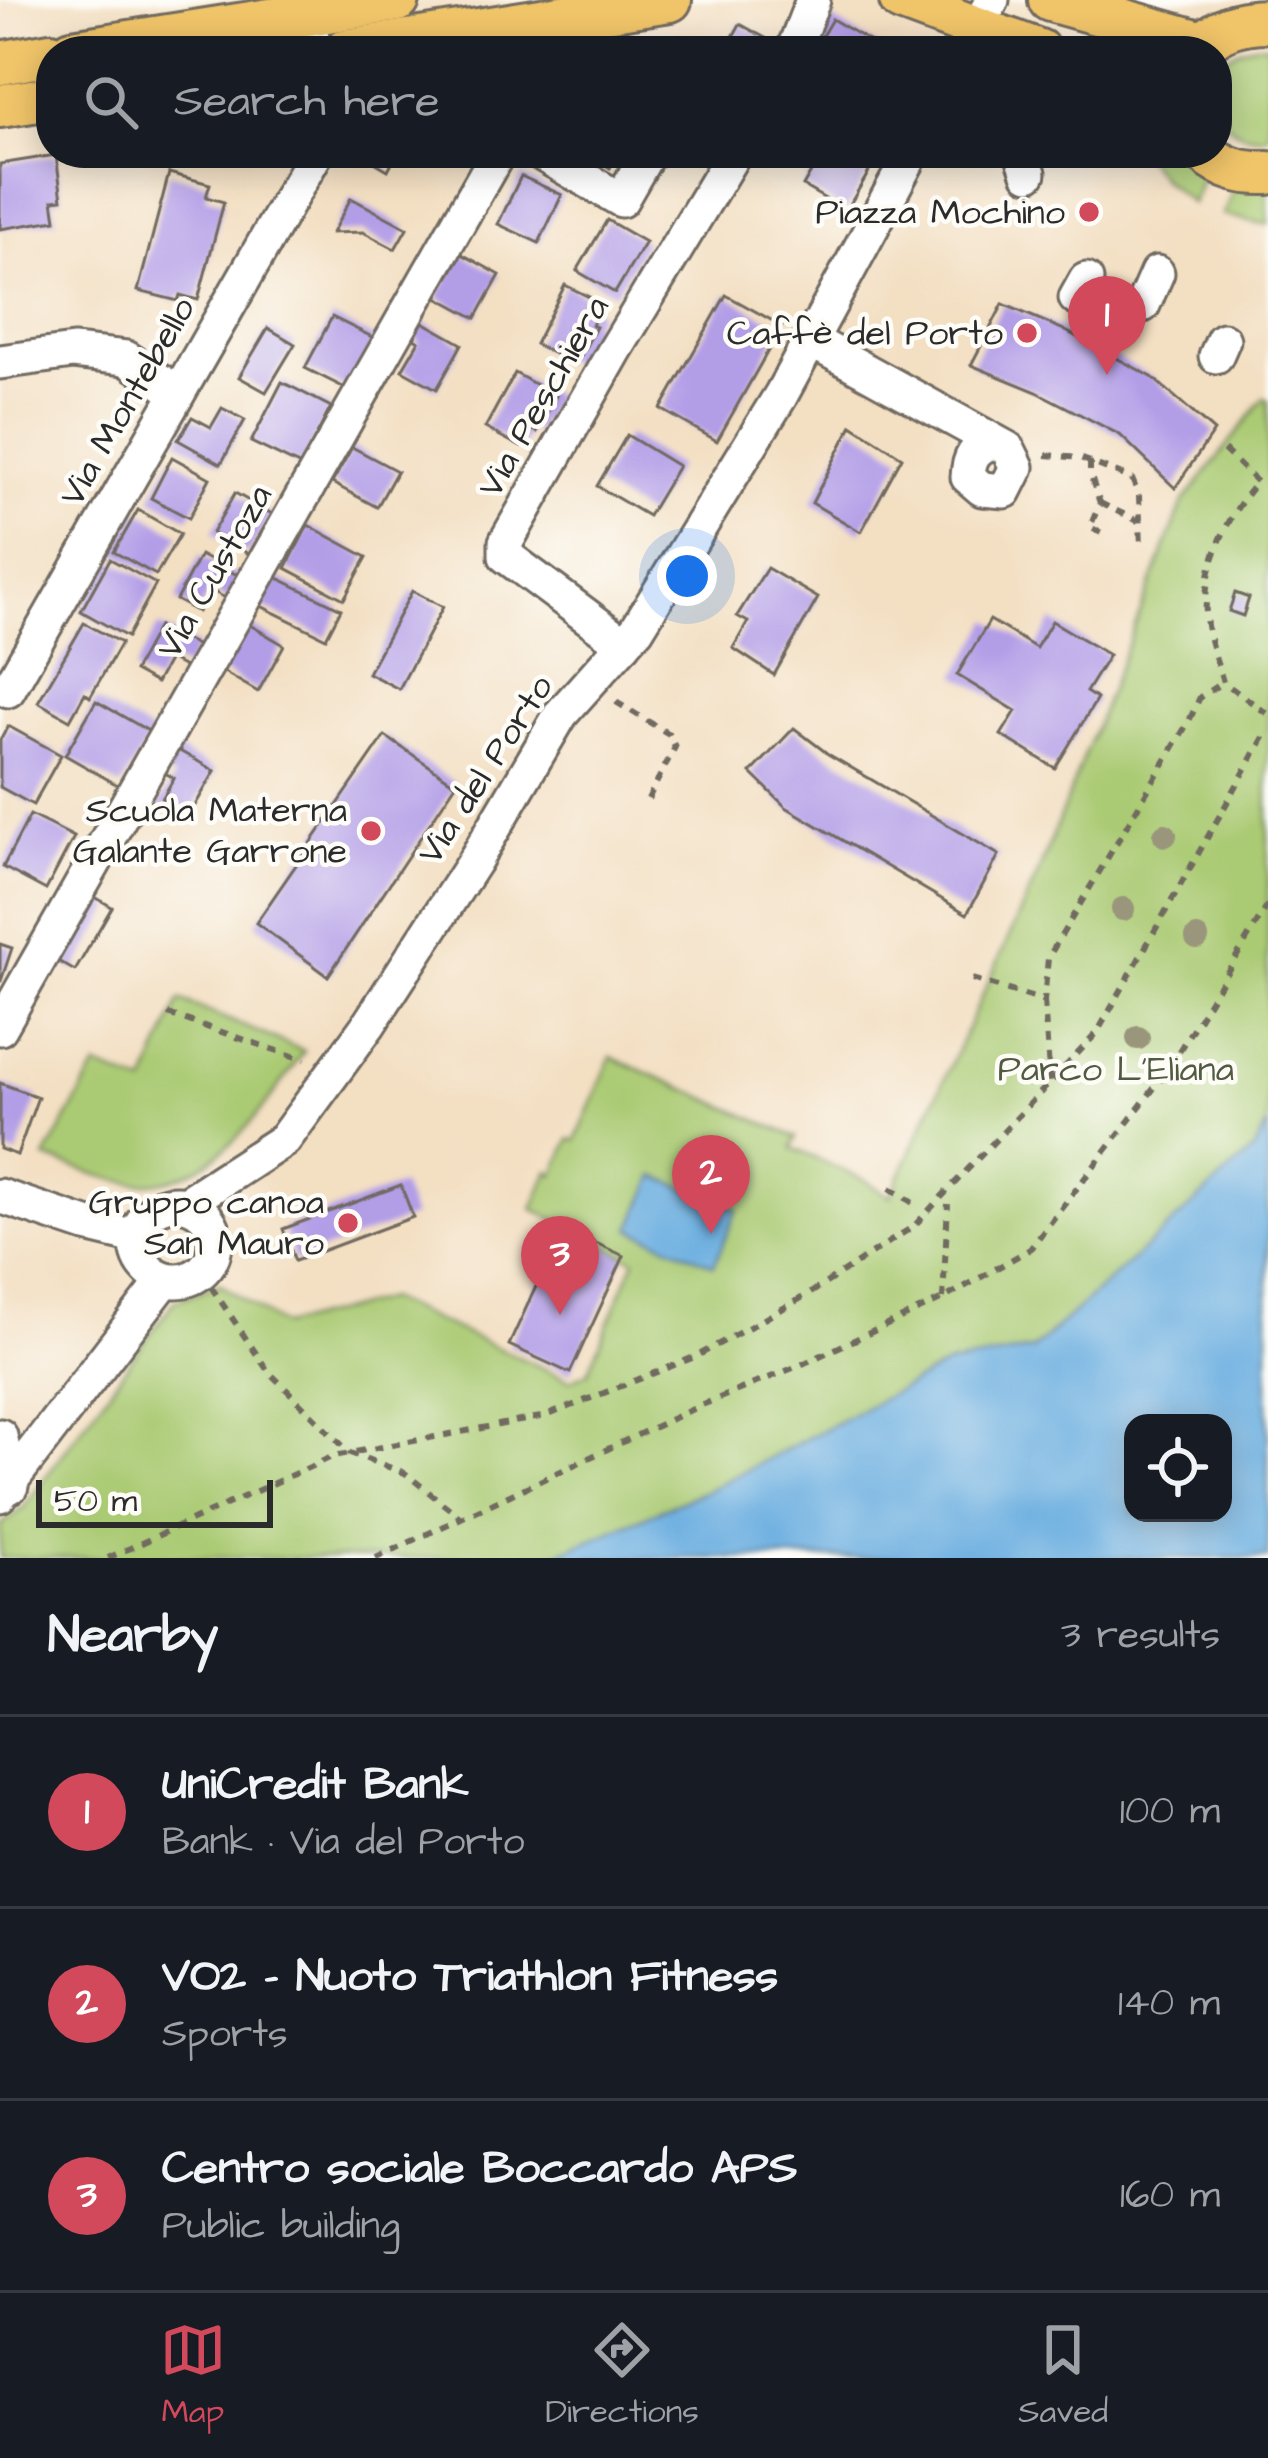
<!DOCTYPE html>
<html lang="en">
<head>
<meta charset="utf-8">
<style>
	body { margin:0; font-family:"Architects Daughter",sans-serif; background:#242831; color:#f1f3f6 }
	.controls { position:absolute; right:36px; bottom:36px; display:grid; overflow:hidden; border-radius:24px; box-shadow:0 6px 30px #0003 }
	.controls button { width:108px; height:108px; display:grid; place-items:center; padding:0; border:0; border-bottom:3px solid #363941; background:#171b24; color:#f1f3f6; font:60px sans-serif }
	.scale { position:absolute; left:36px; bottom:30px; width:237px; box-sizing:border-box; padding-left:12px; border:6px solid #2b2b2b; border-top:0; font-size:33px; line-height:42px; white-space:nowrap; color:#2b2b2b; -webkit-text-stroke:9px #fdfcf7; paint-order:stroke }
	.you { position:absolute; left:687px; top:576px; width:42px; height:42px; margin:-30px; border:9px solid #fff; border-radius:50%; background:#1a73e8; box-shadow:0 0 0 18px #1a73e833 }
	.badge { display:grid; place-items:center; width:78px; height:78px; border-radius:50%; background:#d1495b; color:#fff; font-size:39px; font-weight:700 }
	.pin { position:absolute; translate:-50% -99px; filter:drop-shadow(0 3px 6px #0008) }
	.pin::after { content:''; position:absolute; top:63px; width:42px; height:36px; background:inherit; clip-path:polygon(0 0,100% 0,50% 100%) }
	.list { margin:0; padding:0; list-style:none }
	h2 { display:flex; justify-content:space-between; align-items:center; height:156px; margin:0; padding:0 48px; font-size:51px }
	h2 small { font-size:39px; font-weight:400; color:#9ea1a6 }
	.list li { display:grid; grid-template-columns:78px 1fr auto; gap:36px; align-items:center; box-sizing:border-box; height:192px; padding:0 48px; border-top:3px solid #363941 }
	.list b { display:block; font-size:45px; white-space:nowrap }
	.list p { margin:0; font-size:39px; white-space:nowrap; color:#9ea1a6 }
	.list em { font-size:39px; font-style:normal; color:#9ea1a6 }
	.icon { flex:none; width:66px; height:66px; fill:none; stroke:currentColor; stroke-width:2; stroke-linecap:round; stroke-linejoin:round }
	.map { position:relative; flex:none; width:1268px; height:1558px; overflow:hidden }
	.search { position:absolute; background:#171b24; box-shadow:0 6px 30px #0003; left:36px; right:36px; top:36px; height:132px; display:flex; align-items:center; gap:30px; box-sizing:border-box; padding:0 42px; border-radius:48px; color:#9ea1a6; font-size:45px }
	.sheet { height:732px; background:#171b24 }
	nav { display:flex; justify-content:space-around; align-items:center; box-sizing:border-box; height:168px; border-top:3px solid #363941; background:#171b24; font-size:33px; color:#9ea1a6 }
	nav a { display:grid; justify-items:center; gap:6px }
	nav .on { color:#d1495b }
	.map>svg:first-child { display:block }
	.green { fill:#aaca73; stroke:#6a7a4f; stroke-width:3 }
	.water { fill:#6baee0; stroke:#4b6c86; stroke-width:3; fill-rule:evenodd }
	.building { fill:#b29de7 }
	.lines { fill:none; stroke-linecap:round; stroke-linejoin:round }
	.minor-casing { stroke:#716a60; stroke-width:39 }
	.major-casing { stroke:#716a60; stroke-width:48 }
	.path { stroke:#716a60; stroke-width:6; stroke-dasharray:9 9; stroke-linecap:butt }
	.minor { stroke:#fff; stroke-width:33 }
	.major { stroke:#f0c469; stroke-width:42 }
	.tree { fill:#9a967b }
	.poi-dot { fill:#d1495b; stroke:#fdfcf7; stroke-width:4.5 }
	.labels { text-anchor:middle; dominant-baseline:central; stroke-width:9; stroke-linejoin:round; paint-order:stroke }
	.poi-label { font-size:36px; fill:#2b2b2b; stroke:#fdfcf7; text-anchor:end }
	.street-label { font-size:36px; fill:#2b2b2b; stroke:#fdfcf7 }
	.park-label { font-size:36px; fill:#515b41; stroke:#fdfcf7 }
</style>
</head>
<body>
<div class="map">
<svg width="1268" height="1558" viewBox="0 0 1268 1558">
	<rect width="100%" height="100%" fill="#fdfcf7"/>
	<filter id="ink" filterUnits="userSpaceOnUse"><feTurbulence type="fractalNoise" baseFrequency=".00833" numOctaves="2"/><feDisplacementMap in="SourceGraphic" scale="24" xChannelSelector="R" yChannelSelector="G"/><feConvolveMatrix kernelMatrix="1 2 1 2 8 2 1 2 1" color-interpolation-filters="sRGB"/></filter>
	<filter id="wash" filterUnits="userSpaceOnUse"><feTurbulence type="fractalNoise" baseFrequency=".004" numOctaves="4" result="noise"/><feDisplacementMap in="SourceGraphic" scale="48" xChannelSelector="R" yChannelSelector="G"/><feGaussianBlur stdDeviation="2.7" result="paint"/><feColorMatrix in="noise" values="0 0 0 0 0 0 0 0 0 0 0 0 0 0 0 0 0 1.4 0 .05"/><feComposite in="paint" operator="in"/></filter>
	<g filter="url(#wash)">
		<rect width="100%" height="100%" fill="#f3dfc2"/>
		<g class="green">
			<path d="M1256,44L1268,45V135C1246,139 1229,130 1217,111C1217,74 1213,54 1256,44Z"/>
			<polygon points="1142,153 1188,153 1202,176 1192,204 1163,180"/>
			<polygon points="1236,183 1268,185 1268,225 1223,215"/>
			<polygon points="1264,398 1268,400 1268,1124 1254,1150 1032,1350 947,1365 710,1489 547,1558 0,1558 0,1526 24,1507 174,1301 220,1284 283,1326 387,1299 570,1380 588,1372 635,1260 533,1209 549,1171 554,1175 570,1139 576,1141 611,1057 796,1137 792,1148 867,1181 890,1197 1037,876 1183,503"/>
			<path d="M180,1000L304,1051C265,1107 213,1189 135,1183C105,1180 73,1166 45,1158L96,1067L145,1085Z"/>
		</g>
		<g class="water">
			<path d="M1268,1124V1558H547L710,1489L947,1365L1032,1350L1254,1150ZM1223,1423V1513H1133V1423Z"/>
			<polygon points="655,1176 737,1209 714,1265 631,1229"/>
		</g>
		<g id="blocks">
			<g class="building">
				<polygon points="832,19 886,51 813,51"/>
				<polygon points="740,24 769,40 763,51 725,51"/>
				<polygon points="359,153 397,153 388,170"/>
				<polygon points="585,153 619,153 610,168"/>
				<polygon points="822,153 880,153 846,211 803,186"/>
				<polygon points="56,155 62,199 53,200 56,220 0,229 0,164"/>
				<polygon points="169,173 210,184 206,197 224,202 198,300 180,295 178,301 138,291"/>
				<polygon points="521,176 562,195 539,243 498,224"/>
				<polygon points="351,198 407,228 395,249 363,232 332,233"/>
				<polygon points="607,220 645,242 615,293 577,271"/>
				<polygon points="462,254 500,275 476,318 437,297"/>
				<polygon points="565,285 593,299 589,306 599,311 592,325 596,327 576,365 535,344"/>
				<polygon points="726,295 782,326 717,441 661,409"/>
				<polygon points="1003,304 1062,329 1152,377 1214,431 1175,488 1120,435 1037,392 971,365"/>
				<polygon points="332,317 376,339 349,390 305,368"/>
				<polygon points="423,322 462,344 437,389 402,370 419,341 414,338"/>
				<polygon points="268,328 295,344 266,392 239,377"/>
				<polygon points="515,373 556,396 537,432 531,429 521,447 485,428"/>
				<polygon points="282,382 331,407 301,466 251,442"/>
				<polygon points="222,408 245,420 221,464 178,440 192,417 211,427"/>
				<polygon points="852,425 902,457 861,532 812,503"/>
				<polygon points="627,435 678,466 648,516 597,486"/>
				<polygon points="352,447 397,471 377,507 332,483"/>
				<polygon points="172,457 210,478 189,518 151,498"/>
				<polygon points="235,493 272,514 249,554 212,533"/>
				<polygon points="138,510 180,534 156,575 114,552"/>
				<polygon points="308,525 367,557 344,599 286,568"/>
				<polygon points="200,555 241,577 229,600 210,590 198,612 176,600"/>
				<polygon points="110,559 156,584 127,637 81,611"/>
				<polygon points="767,568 818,598 774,675 733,648 748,622 737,616"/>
				<polygon points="276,577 341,609 326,638 261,606"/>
				<polygon points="412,591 443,607 399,689 368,673"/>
				<polygon points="1235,593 1249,598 1243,616 1229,611"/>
				<polygon points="990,620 1036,648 1052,621 1109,655 1086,692 1097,699 1055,768 1001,735 1016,711 957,675"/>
				<polygon points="243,621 284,645 258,692 217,668"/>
				<polygon points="84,623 121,643 90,697 85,693 70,720 38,702"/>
				<polygon points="158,626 198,646 186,668 169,659 156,683 134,671"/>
				<polygon points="96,701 152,733 121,787 65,755"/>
				<polygon points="8,726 61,755 33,805 0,787 0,740"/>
				<polygon points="794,728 828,754 999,855 967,914 786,807 751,773"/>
				<polygon points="385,736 456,784 328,976 256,923"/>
				<polygon points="176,749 215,771 186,821 158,806 174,778 163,772"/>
				<polygon points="30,815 74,837 46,890 3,867"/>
				<polygon points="88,893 112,907 75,971 51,957"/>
				<polygon points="0,944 12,948 1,981 0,981"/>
				<polygon points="0,1083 38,1097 17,1155 0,1149"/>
				<polygon points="401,1185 413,1217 295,1261 283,1229"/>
				<polygon points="563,1228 624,1256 570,1373 509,1345"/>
			</g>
		</g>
	</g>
	<g filter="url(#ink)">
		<use href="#blocks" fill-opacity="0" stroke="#716a60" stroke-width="3"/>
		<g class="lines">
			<defs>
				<g id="minor">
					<polyline points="304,0 315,51"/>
					<polyline points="556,51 576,16"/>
					<polyline points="793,51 813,0"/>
					<polyline points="967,51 992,0"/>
					<polyline points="540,153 621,200 648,153"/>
					<polyline points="1022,153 1029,173"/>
					<polyline points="1076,298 1086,280"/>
					<polyline points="1143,305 1157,273"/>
					<path d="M810,340L1008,449L1017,467L1005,491L982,489L968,477C969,457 974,449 993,441"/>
					<polyline points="1216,356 1223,340"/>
					<polyline points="0,362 73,352 126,358 178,393"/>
					<polyline points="624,644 506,556 506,542 614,352 734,153"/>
					<polyline points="8,690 316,153"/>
					<polyline points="0,1028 498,153"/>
					<polyline points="0,1196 86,1225 136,1237"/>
					<circle cx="176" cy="1242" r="39"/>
					<polyline points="185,1204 284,1140 369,1024 474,862 561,714 637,629 781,395 912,153"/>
					<polyline points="0,1436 11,1486"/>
					<polyline points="0,1495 165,1280"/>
				</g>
				<g id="major">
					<polyline points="901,0 1039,51"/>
					<polyline points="1050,0 1203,43"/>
					<polyline points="72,51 398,0"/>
					<polyline points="344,51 670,0"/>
					<path d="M1197,51C1216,28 1239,21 1268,21"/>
					<polyline points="0,63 51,54"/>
					<polyline points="0,106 51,98"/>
					<path d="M1205,153C1224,169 1243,174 1268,173"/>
				</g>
			</defs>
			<use href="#minor" class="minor-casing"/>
			<use href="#major" class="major-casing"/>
			<g class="path">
				<path d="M1224,450L1257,482C1226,517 1203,567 1206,616C1207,637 1217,661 1223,682L1268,714"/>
				<polyline points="1046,455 1080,458 1132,479 1139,496 1141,546"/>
				<polyline points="1090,462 1090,474 1100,503 1090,527 1107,536"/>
				<polyline points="1100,503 1138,521"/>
				<polyline points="616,702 669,734 675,747 647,801"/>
				<polyline points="972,979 1044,1001 1048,958 1189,721 1200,697 1223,682"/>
				<polyline points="1044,1001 1050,1085"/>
				<polyline points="168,1014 305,1060"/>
				<polyline points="890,1188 919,1207"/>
				<polyline points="201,1272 268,1371 350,1453 405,1473 461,1518"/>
				<polyline points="943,1299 948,1204"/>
				<polyline points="108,1558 334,1456 546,1416 697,1356 809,1294 914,1226 1097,1033 1268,730"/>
				<polyline points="376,1558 697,1407 798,1366 943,1299 1030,1249 1165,1074 1268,905"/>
			</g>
			<use href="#minor" class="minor"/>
			<use href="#major" class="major"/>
		</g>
		<g class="tree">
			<circle cx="1165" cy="835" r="12"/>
			<circle cx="1123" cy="909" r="12"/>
			<circle cx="1197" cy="938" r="12"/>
			<circle cx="1138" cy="1038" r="12"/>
		</g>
	</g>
	<g class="poi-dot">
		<circle cx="1089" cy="212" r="12"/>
		<circle cx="1027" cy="333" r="12"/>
		<circle cx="371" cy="831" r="12"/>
		<circle cx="348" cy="1223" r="12"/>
	</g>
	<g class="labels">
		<g class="poi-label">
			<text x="1065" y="212">Piazza Mochino</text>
			<text x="1003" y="333">Caffè del Porto</text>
			<text x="347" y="810">Scuola Materna<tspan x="347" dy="41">Galante Garrone</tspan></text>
			<text x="324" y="1202">Gruppo canoa<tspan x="324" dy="41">San Mauro</tspan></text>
		</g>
		<g class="street-label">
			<text transform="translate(544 397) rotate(-60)">Via Peschiera</text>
			<text transform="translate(128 402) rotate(-60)">Via Montebello</text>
			<text transform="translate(215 572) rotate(-60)">Via Custoza</text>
			<text transform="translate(486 770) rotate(-57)">Via del Porto</text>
		</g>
		<g class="park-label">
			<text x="1116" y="1069">Parco L'Eliana</text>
		</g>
	</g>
</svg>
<div class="controls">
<button><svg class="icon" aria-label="locate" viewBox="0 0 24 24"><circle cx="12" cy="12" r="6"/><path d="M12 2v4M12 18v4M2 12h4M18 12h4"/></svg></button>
</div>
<div class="scale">50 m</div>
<div class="you"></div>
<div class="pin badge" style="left:1107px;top:375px">1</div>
<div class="pin badge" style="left:711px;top:1234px">2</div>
<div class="pin badge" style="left:560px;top:1315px">3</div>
<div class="search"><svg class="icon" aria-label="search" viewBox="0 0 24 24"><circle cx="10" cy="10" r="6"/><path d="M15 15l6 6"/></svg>Search here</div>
</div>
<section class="sheet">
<h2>Nearby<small>3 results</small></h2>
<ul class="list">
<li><span class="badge">1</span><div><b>UniCredit Bank</b><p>Bank · Via del Porto</p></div><em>100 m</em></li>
<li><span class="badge">2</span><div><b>VO2 - Nuoto Triathlon Fitness</b><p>Sports</p></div><em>140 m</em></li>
<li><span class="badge">3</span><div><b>Centro sociale Boccardo APS</b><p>Public building</p></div><em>160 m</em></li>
</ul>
</section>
<nav>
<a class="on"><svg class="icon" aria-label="map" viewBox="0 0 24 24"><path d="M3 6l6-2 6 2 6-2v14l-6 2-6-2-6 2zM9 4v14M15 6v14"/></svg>Map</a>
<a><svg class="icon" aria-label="directions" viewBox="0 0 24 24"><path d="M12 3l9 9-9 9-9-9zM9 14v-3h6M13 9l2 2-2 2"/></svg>Directions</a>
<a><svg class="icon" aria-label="saved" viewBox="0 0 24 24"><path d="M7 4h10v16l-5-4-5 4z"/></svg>Saved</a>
</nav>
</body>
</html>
